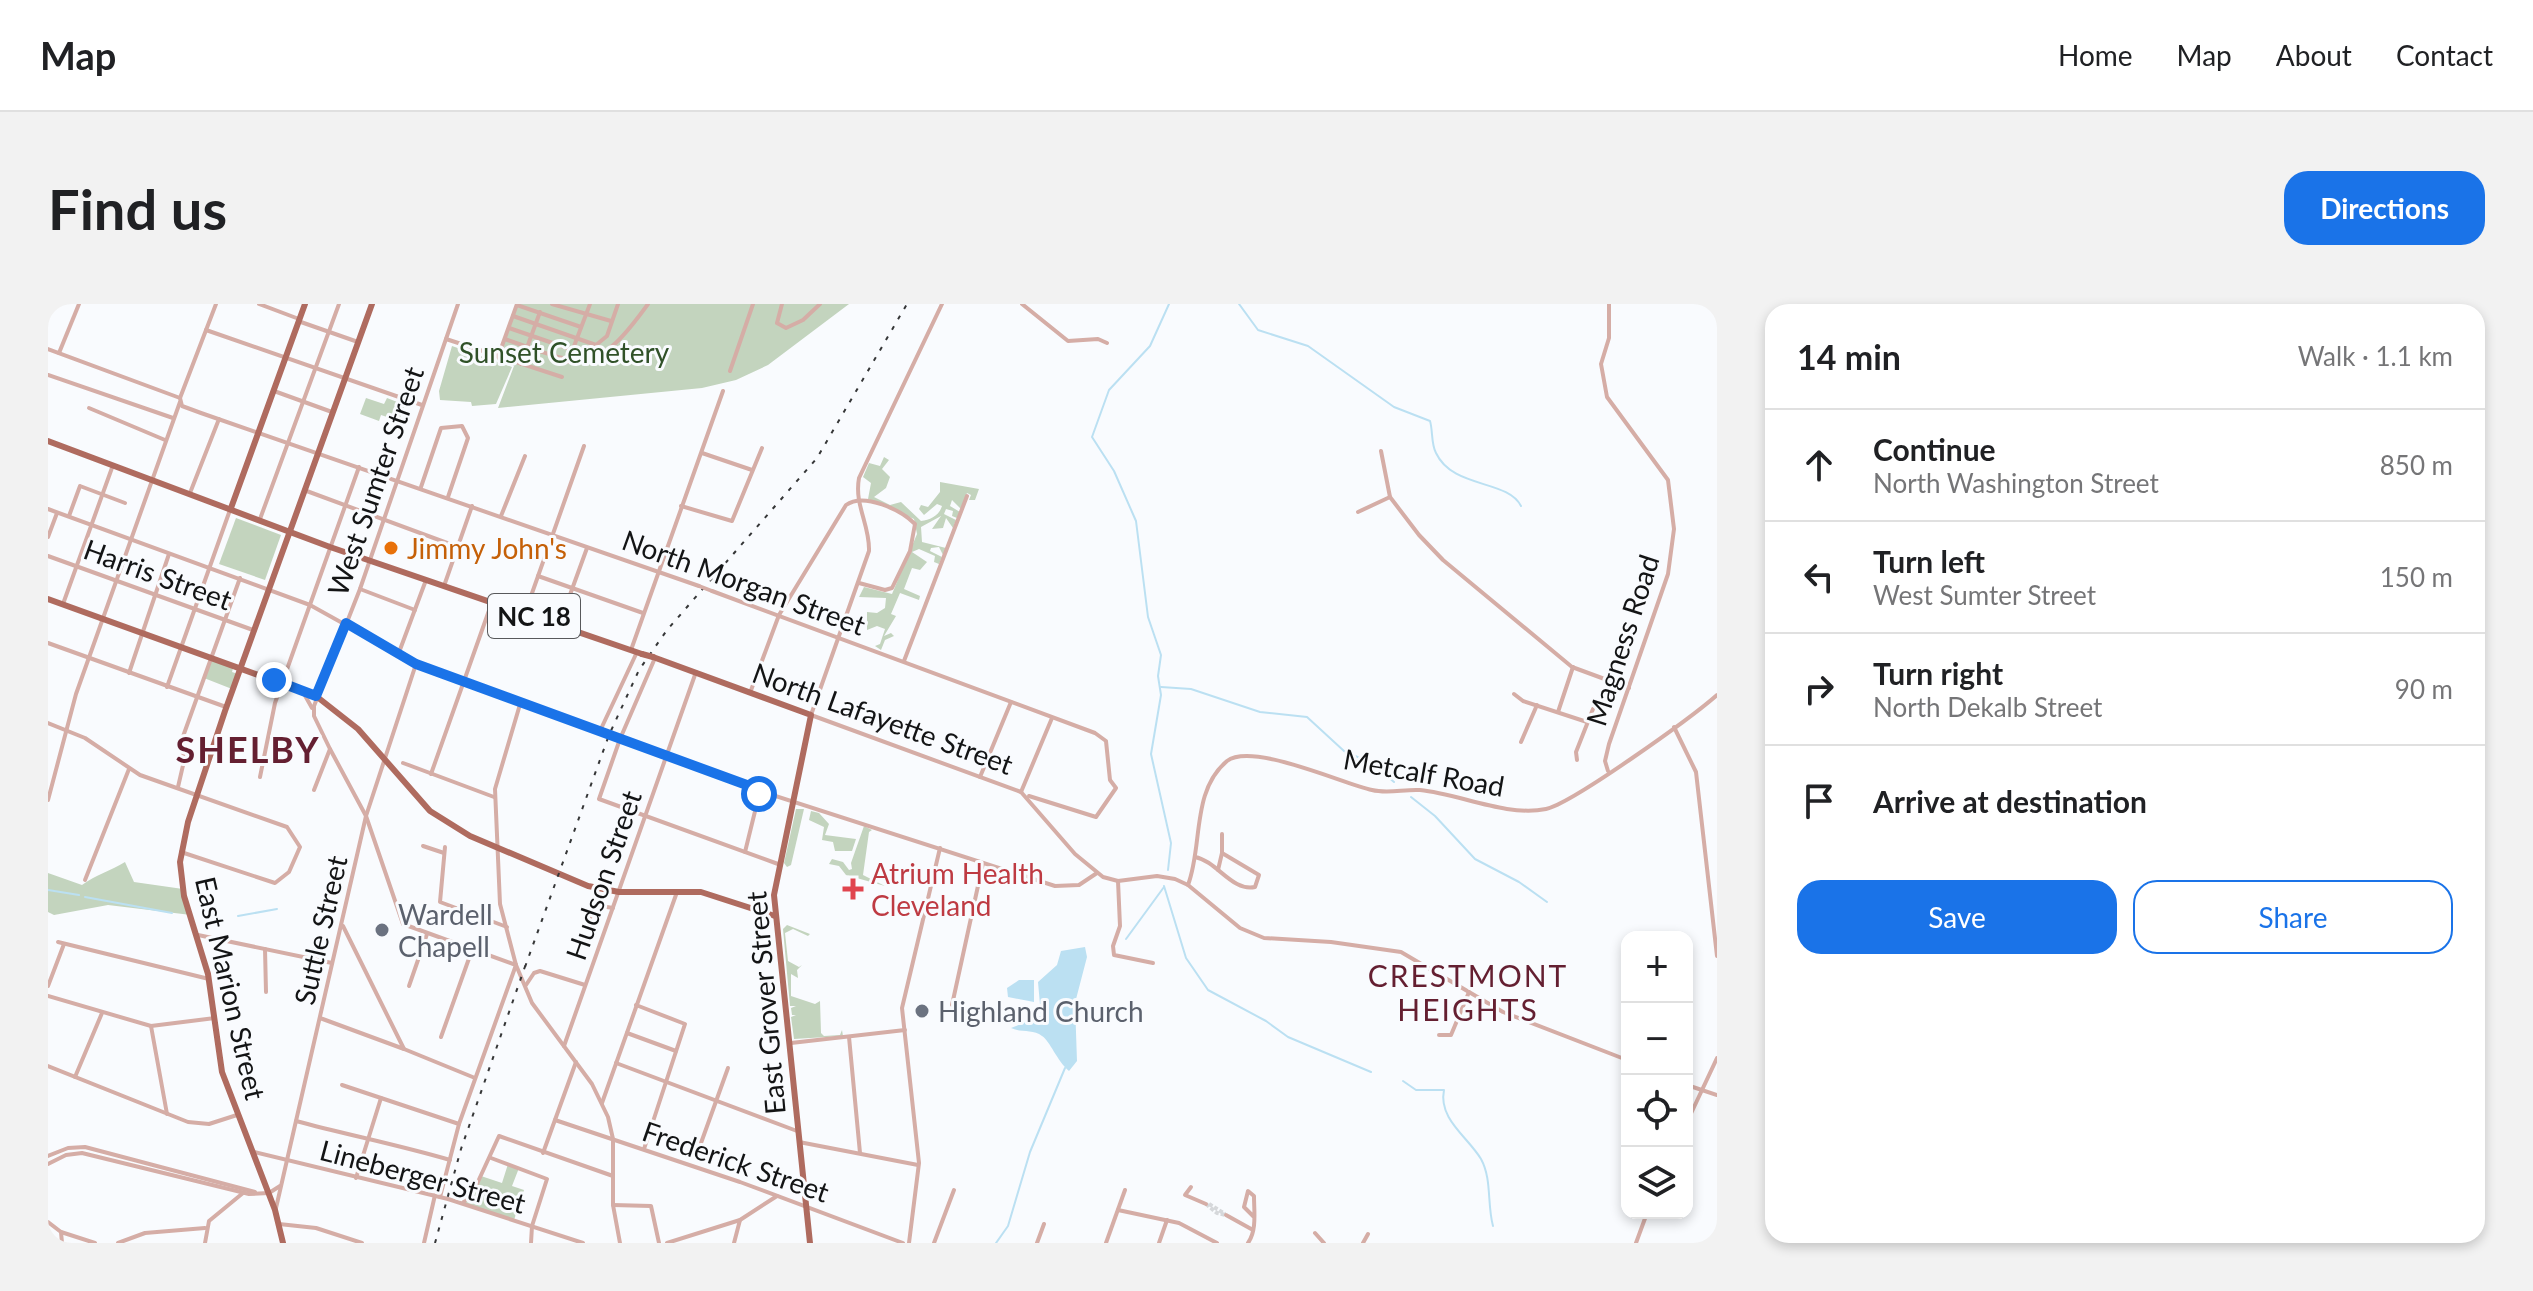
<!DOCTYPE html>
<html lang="en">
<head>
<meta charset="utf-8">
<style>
	body { margin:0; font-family:Lato,sans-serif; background:#f2f2f2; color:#202124 }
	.controls { position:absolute; right:24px; bottom:24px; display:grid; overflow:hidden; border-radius:16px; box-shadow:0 4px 12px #0003 }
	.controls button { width:72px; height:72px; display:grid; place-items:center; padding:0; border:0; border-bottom:2px solid #e0e0e0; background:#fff; color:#202124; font:40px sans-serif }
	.stop { position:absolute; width:24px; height:24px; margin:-18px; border:6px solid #1a73e8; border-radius:50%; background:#fff }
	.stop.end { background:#1a73e8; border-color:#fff; box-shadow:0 2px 8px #0008 }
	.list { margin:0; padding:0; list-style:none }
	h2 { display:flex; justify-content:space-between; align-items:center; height:104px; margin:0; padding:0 32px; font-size:34px }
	h2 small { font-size:26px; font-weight:400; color:#757577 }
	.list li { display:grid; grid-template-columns:52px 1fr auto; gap:24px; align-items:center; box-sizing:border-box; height:112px; padding:0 32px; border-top:2px solid #e0e0e0 }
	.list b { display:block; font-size:30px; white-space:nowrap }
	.list p { margin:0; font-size:26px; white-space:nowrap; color:#757577 }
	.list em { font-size:26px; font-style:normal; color:#757577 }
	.actions { display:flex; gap:16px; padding:24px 32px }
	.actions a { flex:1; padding:18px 0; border:2px solid #1a73e8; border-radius:24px; text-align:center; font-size:28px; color:#1a73e8 }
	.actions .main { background:#1a73e8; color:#fff }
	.icon { flex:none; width:44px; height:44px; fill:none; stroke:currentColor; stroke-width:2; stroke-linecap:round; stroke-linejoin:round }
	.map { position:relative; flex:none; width:1669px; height:939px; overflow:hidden; border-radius:24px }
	header { display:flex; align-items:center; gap:48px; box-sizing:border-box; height:112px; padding:0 40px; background:#fff; border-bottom:2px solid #e0e0e0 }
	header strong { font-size:38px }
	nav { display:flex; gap:44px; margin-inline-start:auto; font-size:28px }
	.intro { display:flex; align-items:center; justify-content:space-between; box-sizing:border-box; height:192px; padding:0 48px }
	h1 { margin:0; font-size:56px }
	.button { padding:20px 36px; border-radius:24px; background:#1a73e8; color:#fff; font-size:28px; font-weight:700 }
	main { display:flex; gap:48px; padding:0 48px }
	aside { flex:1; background:#fff; border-radius:24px; box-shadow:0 4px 12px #0003 }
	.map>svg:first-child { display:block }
	.green { fill:#c3d4be }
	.water { fill:#bbe0f2 }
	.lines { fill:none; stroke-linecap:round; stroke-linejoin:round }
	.stream { stroke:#bbe0f2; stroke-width:2 }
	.minor-tunnel { stroke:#d6d8db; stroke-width:4; stroke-dasharray:4 2; stroke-linecap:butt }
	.minor { stroke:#d5ada6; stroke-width:4 }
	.major { stroke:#af6b5f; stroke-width:6 }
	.rail { stroke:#353637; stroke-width:2; stroke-dasharray:4 8; stroke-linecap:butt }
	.minor-bridge { stroke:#d5ada6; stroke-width:4 }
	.major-bridge { stroke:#af6b5f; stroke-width:6 }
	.route { stroke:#1a73e8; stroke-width:10 }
	.food-dot { fill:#e8710a; stroke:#f9fbfe; stroke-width:3 }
	.health-dot { fill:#e0444e; stroke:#f9fbfe; stroke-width:3 }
	.worship-dot { fill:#6b7280; stroke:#f9fbfe; stroke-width:3 }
	.labels { text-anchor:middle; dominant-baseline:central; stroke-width:6; stroke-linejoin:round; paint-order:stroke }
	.shield { fill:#f9fbfe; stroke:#58595b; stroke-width:2 }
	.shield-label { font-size:26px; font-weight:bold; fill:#131415 }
	.park-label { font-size:28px; fill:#305128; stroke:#f9fbfe }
	.street-label { font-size:28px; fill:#131415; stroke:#f9fbfe }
	.food-label { font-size:28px; fill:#c56008; stroke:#f9fbfe; text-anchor:start }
	.health-label { font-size:28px; fill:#be3a42; stroke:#f9fbfe; text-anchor:start }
	.worship-label { font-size:28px; fill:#5b616d; stroke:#f9fbfe; text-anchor:start }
	.neighbourhood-label { font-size:30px; letter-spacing:2px; fill:#641f31; stroke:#f9fbfe }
	.district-label { font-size:36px; font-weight:bold; letter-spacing:2px; fill:#641f31; stroke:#f9fbfe }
</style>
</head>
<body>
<header>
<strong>Map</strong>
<nav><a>Home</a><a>Map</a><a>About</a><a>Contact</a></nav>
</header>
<div class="intro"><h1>Find us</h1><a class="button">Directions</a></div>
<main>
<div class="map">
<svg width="1669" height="939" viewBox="0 0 1669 939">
	<rect width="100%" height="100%" fill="#f9fbfe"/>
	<g class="green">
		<polygon points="469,0 801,0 720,61 688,76 654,84 450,104 466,62 449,56"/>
		<polygon points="404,42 464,63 448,100 424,102 423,98 392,96 391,87"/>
		<polygon points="318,94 336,100 339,94 357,101 351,117 333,111 331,117 312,110"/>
		<path d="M836,153L841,156L834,165L842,173L838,184L826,193L842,201L853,198L873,217C882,216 891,212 894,202L889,200L876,211L871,205L873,201L880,203L892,188V178L931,185L927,196H921L923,191L919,189L913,205L904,196L902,202L912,208L909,214L904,212L905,207L898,205L896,210L908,216L905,224L898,214L895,224L884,225L893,212L873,223L874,238L898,244L895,251L891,243L883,244L882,247L894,253L891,260L886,258L887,252L871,245L864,248L879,258L872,266L864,264L856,285L872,292L871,296L852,289L843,310L848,312L836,332L843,329L846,332L837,336L833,346L827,342L832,340L837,325L829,322L819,326V308L829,309L837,304L838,294L811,293L816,283L844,290L869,230L866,215L820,195L823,179L815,173L821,159L832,162Z"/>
		<polygon points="188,214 233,231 217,276 171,260"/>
		<polygon points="163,353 186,361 184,368 190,370 184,385 156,374"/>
		<polygon points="748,505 756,505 743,561 739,563 736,559"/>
		<polygon points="763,507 771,509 781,520 777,531 808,535 804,547 787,547 785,538 774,536 776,523 761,516"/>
		<polygon points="816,522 824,526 821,528 815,571 837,582 798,571 791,562 781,560 784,555 795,558 801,566 804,565 803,559"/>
		<path d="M77,558L86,578L135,585L143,611L60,601L6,611L0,608V569L34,581C49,570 63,567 77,558Z"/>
		<polygon points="739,621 762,630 760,632 745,625 737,629 740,657 751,663 754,661 749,666 750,674 743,670 743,692 767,700 772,697 773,729 776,732 792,731 794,726 795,732 746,735 743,713 748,711 744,711 743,704 748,702 742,702 735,625"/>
		<polygon points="460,860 471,864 464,882 476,886 466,916 415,899 433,872 454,879"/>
	</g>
	<g class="water">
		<path d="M1037,643L1039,653L1027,699L1029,757L1021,767C1009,757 1002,737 994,732C985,725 973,729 963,724L993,712L990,678L1009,661L1013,647Z"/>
		<polygon points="971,676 986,676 986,698 960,693 959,684"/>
	</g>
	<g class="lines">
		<g class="stream">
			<path d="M1191,0L1210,26L1260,42L1346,103L1382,117C1385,127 1383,140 1388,149C1405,185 1459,175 1473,202"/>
			<polyline points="1113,383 1143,385 1212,408 1259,413 1296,447 1325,460 1346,478"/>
			<polyline points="1363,493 1387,512 1427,555 1471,578 1499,598"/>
			<polyline points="1120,566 1123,539 1103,450 1113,391 1110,372 1113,351 1100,313 1088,217 1066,167 1044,133 1061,86 1102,42 1121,0"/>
			<polyline points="1116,582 1138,654 1160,686 1218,717 1240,733 1323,768"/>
			<polyline points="0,586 31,591"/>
			<polyline points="37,593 124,609"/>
			<polyline points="190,612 229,605"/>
			<polyline points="1078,635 1116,583"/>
			<path d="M1355,777L1368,786H1396C1390,815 1420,833 1433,855C1444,875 1439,900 1445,922"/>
			<polyline points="948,939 960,922 982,848 1017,764"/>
		</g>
		<g class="minor-tunnel">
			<polyline points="1158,900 1169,909 1178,911"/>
			<polyline points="1161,900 1177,910"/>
		</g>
		<g class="minor">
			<polyline points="211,0 251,15"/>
			<polyline points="410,0 312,285 266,402 266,412 282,445 318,512 355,620 468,661"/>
			<polyline points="504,0 563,17"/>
			<polyline points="734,0 729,19 738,24 755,16 772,0"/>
			<path d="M894,0L811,174C806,201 822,221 821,247L763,411L973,488L1027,550L1055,573L1070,577L1109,572L1127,575L1140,581L1192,624L1216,634L1283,638L1353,648L1455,708L1579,756"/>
			<polyline points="974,0 1020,37 1050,35 1059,39"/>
			<polyline points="469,1 533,23"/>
			<polyline points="465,12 548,41 559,32 570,0"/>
			<polyline points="250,17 310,38"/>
			<polyline points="461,24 525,46"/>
			<polyline points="158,26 374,101"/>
			<polyline points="398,35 514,73"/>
			<path d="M457,35C536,63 547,73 600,0"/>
			<polyline points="0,45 132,94 134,102 153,109 651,282"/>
			<polyline points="11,49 31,0"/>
			<polyline points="450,53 469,0"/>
			<polyline points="520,58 542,0"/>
			<polyline points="473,60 492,8"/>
			<polyline points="682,67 705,0"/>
			<polyline points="0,71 125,114"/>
			<polyline points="226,87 284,108"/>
			<polyline points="132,94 168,0"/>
			<polyline points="41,104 117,136"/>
			<polyline points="1333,147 1342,193 1371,231 1395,256 1524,363 1581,384"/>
			<polyline points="654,149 704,166"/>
			<polyline points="373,183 393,124 414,122 420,134 400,193"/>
			<polyline points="256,186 410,243"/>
			<polyline points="142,189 171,115"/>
			<polyline points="633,202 684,217 714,144"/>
			<polyline points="0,205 262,301 368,360 712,487 1007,582 1031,581 1049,569"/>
			<polyline points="1310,208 1342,193"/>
			<polyline points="21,212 32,182 77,199"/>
			<polyline points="453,212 477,152"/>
			<polyline points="212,215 291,0"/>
			<polyline points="0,233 9,209"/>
			<polyline points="0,252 205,326"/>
			<polyline points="490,272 595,309"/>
			<polyline points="396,282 424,202"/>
			<polyline points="312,285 367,306"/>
			<polyline points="664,287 1047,429 1058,437 1062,476 1068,484 1048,513 981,492"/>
			<polyline points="15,300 65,161"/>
			<polyline points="477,309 536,142"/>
			<polyline points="511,321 539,244"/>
			<polyline points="0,339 178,403"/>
			<polyline points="583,346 675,87"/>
			<polyline points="350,351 378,276"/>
			<polyline points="607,354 572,435 551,495 730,560"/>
			<polyline points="856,357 919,192"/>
			<polyline points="81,369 121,250"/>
			<polyline points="119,383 182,206"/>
			<polyline points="255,388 264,404"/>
			<path d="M702,389L731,311L798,201C816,188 853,206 867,220L862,247L844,284L837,286L811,279"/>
			<polyline points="1466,390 1475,397 1539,418"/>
			<polyline points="473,397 447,485 452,600 468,661 484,699 544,780 560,813 565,835 565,901 572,939"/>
			<polyline points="1510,408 1525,363"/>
			<polyline points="0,419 37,434 92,471 239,523 252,543 241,568 227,579 133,548"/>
			<polyline points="1626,423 1648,468 1669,652"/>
			<polyline points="552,427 589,348"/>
			<polyline points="1473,438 1489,401"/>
			<polyline points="1529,456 1528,448 1545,405"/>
			<polyline points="355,459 446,493"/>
			<polyline points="1560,467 1557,457 1561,440 1620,270 1626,225 1620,176 1559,93 1553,60 1561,34 1561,0"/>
			<polyline points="383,470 444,298"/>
			<polyline points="212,473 227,399 311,163"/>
			<polyline points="932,473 963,398"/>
			<polyline points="130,483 136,457 133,438 192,274"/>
			<polyline points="266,486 282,445"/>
			<polyline points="973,488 1004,414"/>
			<polyline points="0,496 28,390 132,98"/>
			<polyline points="375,542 396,549"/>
			<polyline points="397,543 392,598 459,623"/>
			<polyline points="697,548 712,487"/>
			<path d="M1147,553C1169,557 1184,588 1207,583L1211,571L1174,549V530"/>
			<polyline points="1170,566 1174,549"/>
			<polyline points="37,576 81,465"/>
			<polyline points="1070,577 1072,622 1065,642 1066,651 1105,659"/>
			<path d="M1140,581C1155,542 1143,487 1179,457C1204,438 1293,479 1324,486C1340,490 1356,485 1372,486C1412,490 1458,513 1498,505C1525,499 1644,413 1669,391"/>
			<polyline points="542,614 547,601 565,604"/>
			<polyline points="295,622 356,745 427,774"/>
			<polyline points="150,631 284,659"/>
			<polyline points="10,638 161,675"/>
			<polyline points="217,645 218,688"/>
			<polyline points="478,681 486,669 492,667 537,681"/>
			<polyline points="0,682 16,640"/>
			<polyline points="361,682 379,630"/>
			<polyline points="0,692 103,722 167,714"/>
			<polyline points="588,701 637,720 596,845"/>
			<polyline points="904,701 935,559"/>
			<polyline points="272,714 356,745"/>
			<polyline points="103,722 119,810"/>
			<polyline points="579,729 628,747"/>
			<polyline points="1391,731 1403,731 1421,688"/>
			<polyline points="393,733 424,646"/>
			<polyline points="801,733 812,849"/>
			<polyline points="743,739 857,726"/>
			<polyline points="516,742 648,368"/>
			<polyline points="568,759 749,827"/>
			<polyline points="0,762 140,818 161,820 189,811"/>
			<polyline points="27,773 54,709"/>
			<polyline points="294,781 411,820"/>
			<polyline points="1639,781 1669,791"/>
			<polyline points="554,799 629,588"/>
			<polyline points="507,816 692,878 855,939"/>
			<path d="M248,817C300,831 351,841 402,856"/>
			<polyline points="1639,818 1669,754"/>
			<polyline points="751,838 870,861"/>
			<polyline points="653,839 680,764"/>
			<polyline points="206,848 400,895 535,939"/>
			<polyline points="495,849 528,758"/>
			<polyline points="0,852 20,844 37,843 207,888"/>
			<polyline points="443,854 499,875 484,922 483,939"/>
			<polyline points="0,860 18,851 34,849 201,890 221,889 232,882"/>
			<polyline points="308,874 333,794"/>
			<polyline points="1143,883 1137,891 1158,900"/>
			<polyline points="392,893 411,820 468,661"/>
			<polyline points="415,899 428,882 451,832 565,872"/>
			<polyline points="565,901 603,902 611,939"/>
			<polyline points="228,904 318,512 368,360"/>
			<polyline points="1070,906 1131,919 1169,939"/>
			<polyline points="1178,911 1205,926"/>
			<polyline points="0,918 13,928 47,939"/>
			<polyline points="231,920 268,924 314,939"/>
			<polyline points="13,928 14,939"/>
			<polyline points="1267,929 1276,939"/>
			<polyline points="70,939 97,929 157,924"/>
			<polyline points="157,939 161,917 195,889"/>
			<polyline points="376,939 387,891"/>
			<polyline points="619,939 692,916 729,892"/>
			<polyline points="686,939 692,916"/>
			<polyline points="861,939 871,859 854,704 892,544"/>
			<polyline points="886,939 906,886"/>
			<polyline points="989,939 996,920"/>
			<polyline points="1058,939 1077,886"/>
			<polyline points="1111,939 1119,916"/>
			<path d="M1200,939C1209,926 1206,908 1206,892L1200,887L1196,903L1206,913"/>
			<polyline points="1315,939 1320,930"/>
			<polyline points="1588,939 1599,909"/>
		</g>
		<g class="major">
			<polyline points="0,137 282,243 594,350"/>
			<polyline points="183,204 257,0"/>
			<polyline points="0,295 268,392 310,425 382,507 422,532 540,582 571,588 653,588 727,612"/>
			<polyline points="605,353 763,411 726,591 762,939"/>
			<polyline points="235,939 227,906 174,768 160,670 136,592 132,558 140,518 177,407 324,0"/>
		</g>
		<g class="rail">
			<polyline points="477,663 561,431 591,366 619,326 769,154 859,0"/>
			<polyline points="387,939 413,845 480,654"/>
		</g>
		<polyline class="minor-bridge" points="651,282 664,287"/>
		<polyline class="major-bridge" points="594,350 605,353"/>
	</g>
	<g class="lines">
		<polyline class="route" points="226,376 268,392 298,319 368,360 707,484 711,490"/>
	</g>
	<circle class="food-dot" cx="343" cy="244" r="8"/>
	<path class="health-dot" d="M801 573h8v8h8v8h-8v8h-8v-8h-8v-8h8z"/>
	<g class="worship-dot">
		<circle cx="334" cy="626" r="8"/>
		<circle cx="874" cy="707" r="8"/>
	</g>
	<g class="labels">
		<rect class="shield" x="440" y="290" width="92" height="44" rx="6"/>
		<g class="shield-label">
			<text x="486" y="312">NC 18</text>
		</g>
		<g class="park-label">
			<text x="516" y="48">Sunset Cemetery</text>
		</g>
		<g class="street-label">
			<text transform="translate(327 177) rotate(-71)">West Sumter Street</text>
			<text transform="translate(110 270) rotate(20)">Harris Street</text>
			<text transform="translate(696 278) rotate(20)">North Morgan Street</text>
			<text transform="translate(1574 336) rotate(-72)">Magness Road</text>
			<text transform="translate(835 414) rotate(20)">North Lafayette Street</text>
			<text transform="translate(1376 468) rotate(10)">Metcalf Road</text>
			<text transform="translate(555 571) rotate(-71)">Hudson Street</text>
			<text transform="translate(272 626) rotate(-77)">Suttle Street</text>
			<text transform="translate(183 684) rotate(77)">East Marion Street</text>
			<text transform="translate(717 699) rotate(-95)">East Grover Street</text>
			<text transform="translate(688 857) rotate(19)">Frederick Street</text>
			<text transform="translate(375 872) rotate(15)">Lineberger Street</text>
		</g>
		<g class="food-label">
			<text x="359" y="244">Jimmy John's</text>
		</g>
		<g class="health-label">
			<text x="823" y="569">Atrium Health<tspan x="823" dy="32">Cleveland</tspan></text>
		</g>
		<g class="worship-label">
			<text x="350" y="610">Wardell<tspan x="350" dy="32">Chapell</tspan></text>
			<text x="890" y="707">Highland Church</text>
		</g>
		<g class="neighbourhood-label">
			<text x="1420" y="671">CRESTMONT<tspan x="1420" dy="34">HEIGHTS</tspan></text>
		</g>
		<g class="district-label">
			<text x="200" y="445">SHELBY</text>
		</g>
	</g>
</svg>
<div class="controls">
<button>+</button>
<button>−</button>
<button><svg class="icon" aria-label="locate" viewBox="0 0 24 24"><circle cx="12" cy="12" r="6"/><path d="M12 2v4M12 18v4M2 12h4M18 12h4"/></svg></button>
<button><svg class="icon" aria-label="layers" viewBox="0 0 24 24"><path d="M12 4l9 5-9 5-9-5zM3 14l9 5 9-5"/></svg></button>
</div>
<div class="stop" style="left:711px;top:490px"></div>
<div class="stop end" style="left:226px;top:376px"></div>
</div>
<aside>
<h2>14 min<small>Walk · 1.1 km</small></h2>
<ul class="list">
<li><svg class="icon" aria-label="ahead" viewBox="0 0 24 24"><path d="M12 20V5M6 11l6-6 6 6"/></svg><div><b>Continue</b><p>North Washington Street</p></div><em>850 m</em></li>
<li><svg class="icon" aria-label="left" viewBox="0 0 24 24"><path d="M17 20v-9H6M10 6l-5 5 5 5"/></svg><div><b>Turn left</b><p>West Sumter Street</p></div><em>150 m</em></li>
<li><svg class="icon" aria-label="right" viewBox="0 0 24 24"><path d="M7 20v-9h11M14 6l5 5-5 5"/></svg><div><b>Turn right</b><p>North Dekalb Street</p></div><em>90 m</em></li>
<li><svg class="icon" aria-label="arrive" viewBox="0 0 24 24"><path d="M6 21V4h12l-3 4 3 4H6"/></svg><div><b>Arrive at destination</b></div></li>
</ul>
<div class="actions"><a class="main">Save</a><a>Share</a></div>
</aside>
</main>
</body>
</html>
